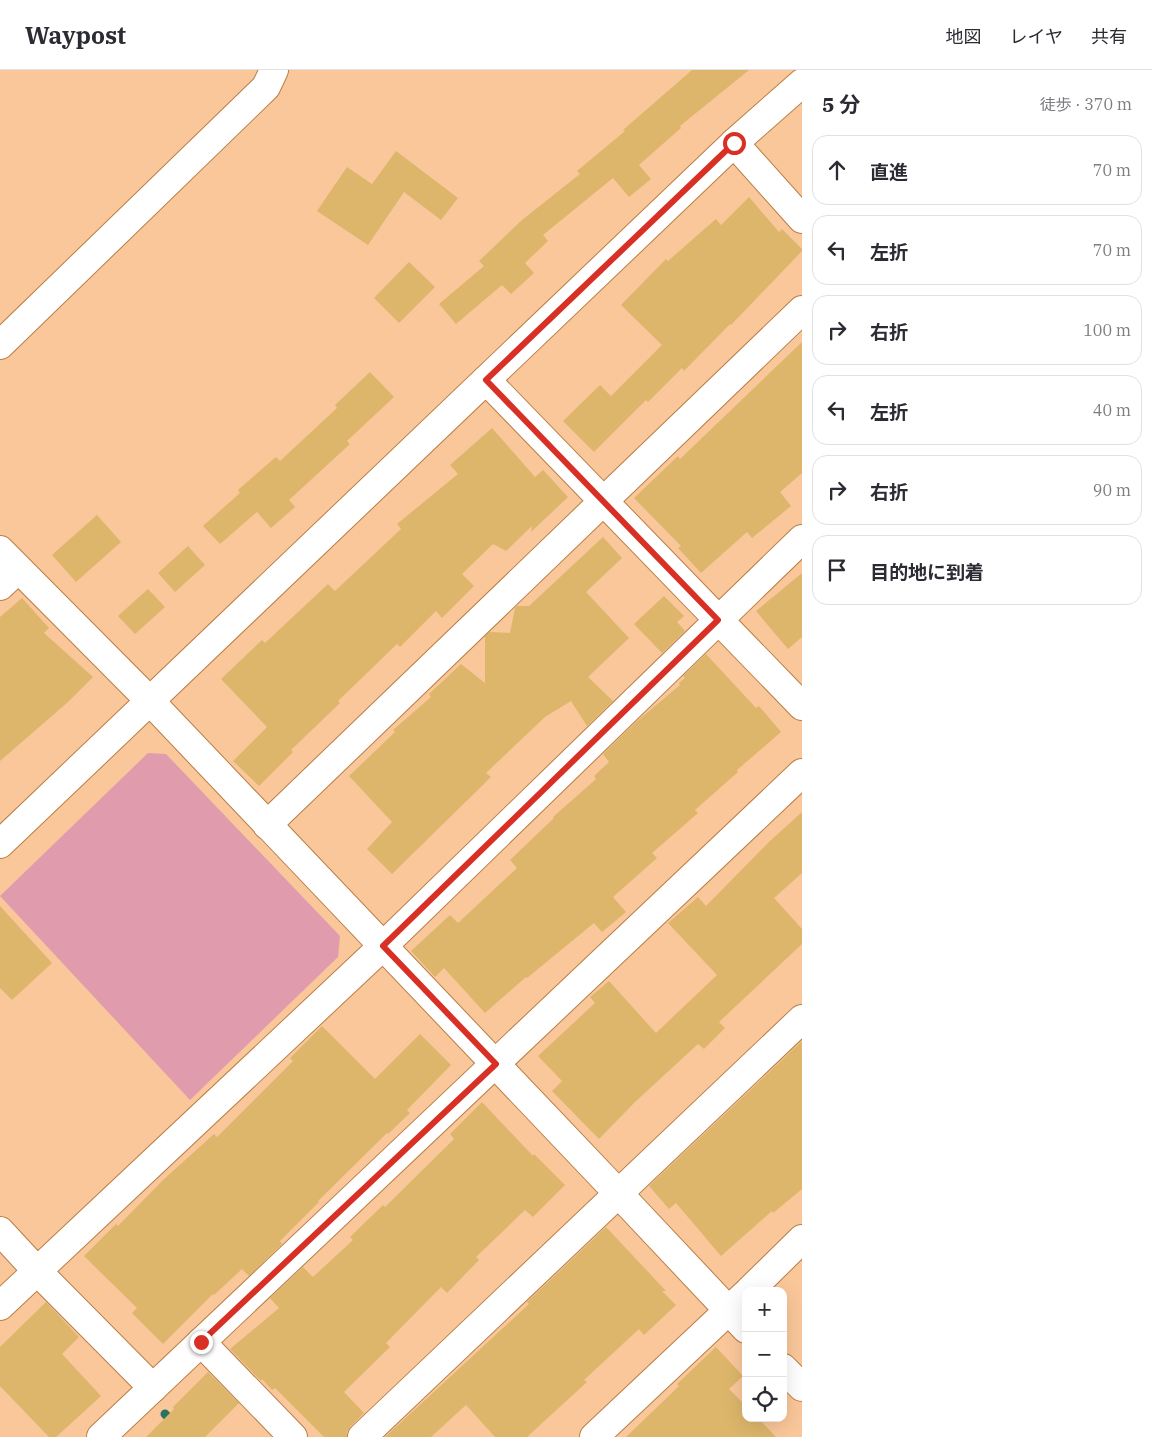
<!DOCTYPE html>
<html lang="ja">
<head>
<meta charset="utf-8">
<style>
	body { margin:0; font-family:"IBM Plex Serif","Noto Sans JP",serif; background:#f2f2f3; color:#2b2b33 }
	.controls { position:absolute; right:15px; bottom:15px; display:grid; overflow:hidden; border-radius:10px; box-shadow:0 5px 20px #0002 }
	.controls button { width:45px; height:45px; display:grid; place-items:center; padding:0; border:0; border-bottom:1px solid #e1e1e2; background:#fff; color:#2b2b33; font:25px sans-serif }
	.stop { position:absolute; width:15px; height:15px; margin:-11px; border:4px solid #d93025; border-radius:50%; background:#fff }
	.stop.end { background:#d93025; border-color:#fff; box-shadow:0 1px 5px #0008 }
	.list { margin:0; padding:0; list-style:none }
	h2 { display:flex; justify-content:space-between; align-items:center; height:65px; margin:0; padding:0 20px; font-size:21px }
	h2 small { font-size:16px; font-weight:400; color:#7c7c81 }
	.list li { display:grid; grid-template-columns:32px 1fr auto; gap:15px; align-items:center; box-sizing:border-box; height:70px; margin:0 10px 10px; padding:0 10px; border:1px solid #e1e1e2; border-radius:15px }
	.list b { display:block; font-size:19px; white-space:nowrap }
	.list em { font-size:16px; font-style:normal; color:#7c7c81 }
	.icon { flex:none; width:28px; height:28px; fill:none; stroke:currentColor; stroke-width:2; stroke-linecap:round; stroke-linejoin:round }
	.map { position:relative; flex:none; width:802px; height:1367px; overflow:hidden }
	header { display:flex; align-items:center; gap:30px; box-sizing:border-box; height:70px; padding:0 25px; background:#fff; border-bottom:1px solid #e1e1e2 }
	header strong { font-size:24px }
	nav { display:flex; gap:28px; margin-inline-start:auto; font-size:18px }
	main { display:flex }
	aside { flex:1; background:#fff }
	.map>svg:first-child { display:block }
	.green { fill:#e09cad }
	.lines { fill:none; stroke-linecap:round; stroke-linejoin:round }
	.stream { stroke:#287362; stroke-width:9 }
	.building { fill:#ddb66b }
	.minor-casing { stroke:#b97e45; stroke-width:30 }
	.minor { stroke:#fff; stroke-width:28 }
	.route { stroke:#d93025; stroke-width:6 }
</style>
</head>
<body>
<header>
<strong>Waypost</strong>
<nav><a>地図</a><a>レイヤ</a><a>共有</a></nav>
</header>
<main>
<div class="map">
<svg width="802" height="1367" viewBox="0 0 802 1367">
	<rect width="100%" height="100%" fill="#fac79a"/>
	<polygon class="green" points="148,683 166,684 340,866 338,887 190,1030 0,826"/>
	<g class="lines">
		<polyline class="stream" points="165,1344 187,1367"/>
	</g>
	<g class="building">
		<polygon points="692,0 749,0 680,56 681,58 639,95 651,109 629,127 613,108 543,165 548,171 525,193 534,203 511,224 502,215 456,254 439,234 484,196 479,191 522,150 580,104 577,101 625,61 623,60"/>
		<polygon points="396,81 458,128 441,150 404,122 368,175 317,141 347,97 372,114"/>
		<polygon points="749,127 779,162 782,159 802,179 802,181 731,255 730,254 684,301 682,298 648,332 646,330 594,382 563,351 600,315 611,326 662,275 621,235 666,189 668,191 716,149 721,155"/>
		<polygon points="409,192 435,217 399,253 374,228"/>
		<polygon points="802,272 802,403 780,422 791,436 752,468 747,462 701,503 678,478 681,476 634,428 678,386 680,389"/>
		<polygon points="370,302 394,327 347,371 350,374 289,430 295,437 271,458 257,442 220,474 203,456 240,423 238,420 276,387 280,391 337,338 335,335"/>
		<polygon points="492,358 535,407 543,400 568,427 531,462 532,456 506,481 493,474 462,504 474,516 442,548 436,541 400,577 397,574 338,631 340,633 291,680 293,682 259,716 233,691 267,657 221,609 262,570 265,573 328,514 335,521 401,459 397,454 458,404 450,395"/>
		<polygon points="97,445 121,472 76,512 52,485"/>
		<polygon points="603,467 622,488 586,522 629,568 588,607 613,631 587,656 571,631 545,647 486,703 491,707 392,804 367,779 392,752 349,706 395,662 393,660 431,627 429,624 461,594 485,613 485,566 490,562 510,563 515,538 517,536 529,536"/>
		<polygon points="188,476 205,495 175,522 158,503"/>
		<polygon points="802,503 802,567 788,579 756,541"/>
		<polygon points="148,519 165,537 135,564 118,546"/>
		<polygon points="664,526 684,546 677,552 685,561 662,583 634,554"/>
		<polygon points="22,528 49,558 44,563 93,607 68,632 0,691 0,547"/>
		<polygon points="706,584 756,638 759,636 781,662 737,700 738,702 695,740 698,743 652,783 657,788 613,827 626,842 602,862 594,853 527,908 526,907 485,943 444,898 435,907 411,881 450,845 458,853 517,798 510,790 554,748 553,747 596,709 594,706 609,692 603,684 636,652 680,615 679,613 685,608 683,606"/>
		<polygon points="802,742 802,803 774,828 802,859 802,874 719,952 725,958 704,979 698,974 635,1032 599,1069 552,1021 562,1011 538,986 595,933 590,927 609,911 656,963 717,905 668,853 698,827 706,836 770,771"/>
		<polygon points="0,836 52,893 12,930 0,918"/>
		<polygon points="322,956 375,1009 420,964 451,995 407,1040 410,1043 388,1064 387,1063 318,1131 319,1132 280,1171 282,1174 249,1206 242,1199 214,1225 213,1224 163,1274 132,1243 137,1238 84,1186 116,1154 118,1156 163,1110 214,1064 217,1067 293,991 290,988"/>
		<polygon points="802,971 802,1119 773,1143 772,1141 721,1186 676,1133 669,1139 649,1116"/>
		<polygon points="482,1032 533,1086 534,1084 565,1115 533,1147 525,1140 476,1187 479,1190 447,1223 441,1217 386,1273 390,1277 344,1322 364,1343 351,1356 347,1362 347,1367 324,1367 275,1318 272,1320 262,1309 261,1311 230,1279 279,1238 270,1228 303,1197 313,1207 353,1170 350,1167 383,1135 385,1137 454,1069 450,1064"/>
		<polygon points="606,1157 666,1221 662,1221 676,1235 644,1265 639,1259 584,1310 587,1312 527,1367 495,1367 466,1335 431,1367 385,1367 529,1234 527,1232"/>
		<polygon points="46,1232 79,1267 62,1284 101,1326 56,1367 49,1367 0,1316 0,1277"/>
		<polygon points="716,1277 743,1306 729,1319 746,1336 746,1348 758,1348 776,1367 626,1367 679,1316 677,1314"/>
		<polygon points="208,1302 239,1333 205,1367 146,1367 174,1339 173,1337"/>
	</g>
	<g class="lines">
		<defs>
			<g id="minor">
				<polyline points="734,73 802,149"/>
				<polyline points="0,275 266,17 274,0"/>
				<polyline points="486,310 802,636"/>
				<polyline points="0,480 150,631 618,1123 746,1259"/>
				<polyline points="0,516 18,499"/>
				<polyline points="267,755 802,240"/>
				<polyline points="0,774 734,73 802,13"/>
				<polyline points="0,1161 37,1201 153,1318"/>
				<polyline points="749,1221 802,1169"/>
				<polyline points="0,1236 383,876 802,469"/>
				<polyline points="201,1272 293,1367"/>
				<polyline points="783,1298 802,1317"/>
				<polyline points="101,1367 802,703"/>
				<polyline points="362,1367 802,949"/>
				<polyline points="594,1367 746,1224"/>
			</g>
		</defs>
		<use href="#minor" class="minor-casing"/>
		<use href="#minor" class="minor"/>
	</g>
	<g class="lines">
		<polyline class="route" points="201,1272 496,994 383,876 718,550 486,310 734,73"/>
	</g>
</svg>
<div class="controls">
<button>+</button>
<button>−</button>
<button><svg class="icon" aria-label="locate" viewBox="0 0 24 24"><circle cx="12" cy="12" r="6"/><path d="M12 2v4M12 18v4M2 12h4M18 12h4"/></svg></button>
</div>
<div class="stop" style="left:734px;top:73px"></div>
<div class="stop end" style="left:201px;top:1272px"></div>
</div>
<aside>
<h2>5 分<small>徒歩 · 370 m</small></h2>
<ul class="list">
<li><svg class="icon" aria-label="ahead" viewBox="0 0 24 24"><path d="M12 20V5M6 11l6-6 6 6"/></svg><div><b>直進</b></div><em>70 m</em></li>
<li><svg class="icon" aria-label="left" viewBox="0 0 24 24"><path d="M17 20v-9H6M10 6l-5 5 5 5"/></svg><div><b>左折</b></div><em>70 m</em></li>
<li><svg class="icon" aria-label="right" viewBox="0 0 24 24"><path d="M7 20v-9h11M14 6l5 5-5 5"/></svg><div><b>右折</b></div><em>100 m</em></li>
<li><svg class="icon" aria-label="left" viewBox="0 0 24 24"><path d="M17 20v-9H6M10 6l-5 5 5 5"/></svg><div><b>左折</b></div><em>40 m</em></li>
<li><svg class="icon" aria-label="right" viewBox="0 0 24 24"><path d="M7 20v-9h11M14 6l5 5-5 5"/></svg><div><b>右折</b></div><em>90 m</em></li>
<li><svg class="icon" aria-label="arrive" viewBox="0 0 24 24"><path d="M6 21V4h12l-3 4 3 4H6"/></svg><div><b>目的地に到着</b></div></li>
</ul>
</aside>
</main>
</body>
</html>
